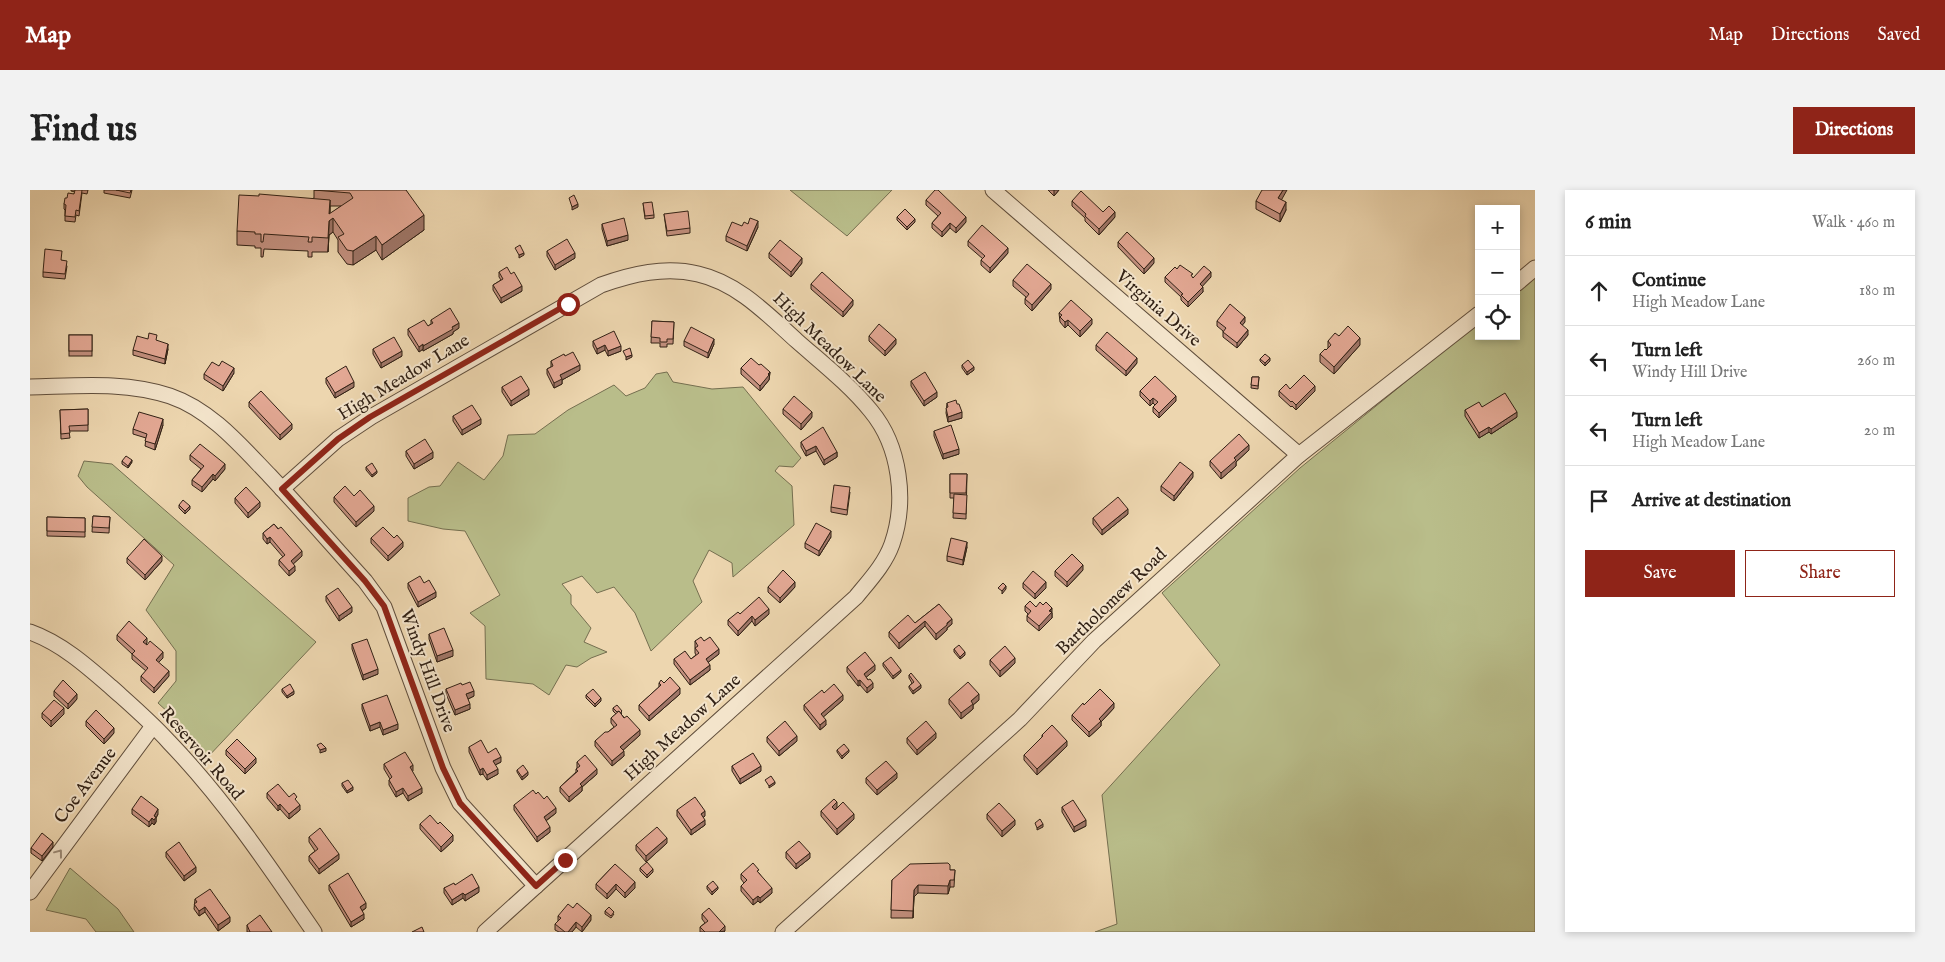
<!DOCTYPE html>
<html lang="en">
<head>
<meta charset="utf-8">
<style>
	body { margin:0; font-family:"IM FELL English",serif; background:#f2f2f2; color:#222 }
	.controls { position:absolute; right:15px; top:15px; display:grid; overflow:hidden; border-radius:0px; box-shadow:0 2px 8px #0003 }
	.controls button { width:45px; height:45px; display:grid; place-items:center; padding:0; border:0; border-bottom:1px solid #e0e0e0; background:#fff; color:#222; font:25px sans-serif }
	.stop { position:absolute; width:15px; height:15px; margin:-11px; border:4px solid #8f2418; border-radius:50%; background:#fff }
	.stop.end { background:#8f2418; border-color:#fff; box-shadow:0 1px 5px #0008 }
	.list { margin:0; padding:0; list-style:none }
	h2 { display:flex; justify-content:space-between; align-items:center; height:65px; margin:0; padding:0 20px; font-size:21px }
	h2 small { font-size:16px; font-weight:400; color:#767676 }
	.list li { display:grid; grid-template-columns:32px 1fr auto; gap:15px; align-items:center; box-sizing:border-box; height:70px; padding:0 20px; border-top:1px solid #e0e0e0 }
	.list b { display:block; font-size:19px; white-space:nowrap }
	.list p { margin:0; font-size:16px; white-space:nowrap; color:#767676 }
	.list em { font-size:16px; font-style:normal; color:#767676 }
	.actions { display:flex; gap:10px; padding:15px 20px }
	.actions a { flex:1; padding:11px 0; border:1px solid #8f2418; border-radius:0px; text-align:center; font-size:18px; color:#8f2418 }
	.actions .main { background:#8f2418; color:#fff }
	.icon { flex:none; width:28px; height:28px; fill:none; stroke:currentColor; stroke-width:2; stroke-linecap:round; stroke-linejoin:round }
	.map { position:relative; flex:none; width:1505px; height:742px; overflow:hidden; border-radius:0px }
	header { display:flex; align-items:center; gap:30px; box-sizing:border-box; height:70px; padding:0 25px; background:#8f2418; color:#fff }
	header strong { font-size:24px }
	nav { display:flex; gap:28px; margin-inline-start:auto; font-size:18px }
	.intro { display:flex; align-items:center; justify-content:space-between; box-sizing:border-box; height:120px; padding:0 30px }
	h1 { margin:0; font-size:35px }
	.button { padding:12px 22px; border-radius:0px; background:#8f2418; color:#fff; font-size:18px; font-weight:700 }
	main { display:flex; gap:30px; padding:0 30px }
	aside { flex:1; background:#fff; border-radius:0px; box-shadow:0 2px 8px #0003 }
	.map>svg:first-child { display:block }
	.green { fill:#b9bd8a; stroke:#756f50 }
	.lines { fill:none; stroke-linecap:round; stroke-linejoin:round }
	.minor-casing { stroke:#604e3c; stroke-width:17 }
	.minor { stroke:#f3e4cb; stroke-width:15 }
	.wall { fill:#c3907f; stroke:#312115; fill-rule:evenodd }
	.shaded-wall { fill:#9f7668; stroke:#312115 }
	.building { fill:#e3a894; stroke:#312115 }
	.oneway { stroke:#9c8c79 }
	.route { stroke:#8f2418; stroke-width:6 }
	.labels { text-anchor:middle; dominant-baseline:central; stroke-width:4; stroke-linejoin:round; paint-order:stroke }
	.street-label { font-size:18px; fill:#312115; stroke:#f3e4cb }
</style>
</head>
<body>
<header>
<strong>Map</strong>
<nav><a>Map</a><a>Directions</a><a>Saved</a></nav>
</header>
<div class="intro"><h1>Find us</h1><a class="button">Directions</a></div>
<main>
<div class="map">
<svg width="1505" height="742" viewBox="0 0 1505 742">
	<rect width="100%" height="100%" fill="#edd6af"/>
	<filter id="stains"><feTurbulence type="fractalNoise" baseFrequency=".004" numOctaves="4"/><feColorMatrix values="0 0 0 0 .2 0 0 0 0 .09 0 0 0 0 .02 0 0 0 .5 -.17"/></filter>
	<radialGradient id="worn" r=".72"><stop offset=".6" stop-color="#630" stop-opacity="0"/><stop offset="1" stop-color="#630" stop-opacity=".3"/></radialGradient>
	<g class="green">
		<polygon points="760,0 862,0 817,46"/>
		<polygon points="1505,86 1505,742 1065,742 1087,734 1072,605 1190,475 1132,403 1270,278 1449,132 1449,146 1486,146 1486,102"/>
		<polygon points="637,182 643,192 682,199 713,197 771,268 763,277 749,276 745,281 762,296 764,335 703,387 702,373 679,360 663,391 672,412 621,461 605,423 584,397 567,403 552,386 532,394 541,405 541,414 561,438 554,452 577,462 561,468 547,477 536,475 519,505 503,494 456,489 455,436 440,423 470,405 435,341 413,339 378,331 378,308 399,297 410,296 428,272 454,290 473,266 478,245 505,244 538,220 584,195 596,206 615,198 626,184"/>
		<polygon points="54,271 82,274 286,452 176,569 140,524 128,513 146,491 146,461 116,420 144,375 57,297 48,286"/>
		<polygon points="40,678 88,719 104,742 66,742 56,729 16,720"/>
	</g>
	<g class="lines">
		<defs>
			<g id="minor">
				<polyline points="963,0 1269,265"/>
				<polyline points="1486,94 1505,78"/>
				<path d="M0,197C47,196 95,191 140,206C181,220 211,256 240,286C272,320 303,356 335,391L354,417L413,578L430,613L506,696"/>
				<path d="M252,299L308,249L341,227L571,95C602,84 635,76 668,84C708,93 738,125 767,151C792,173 820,195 841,221C870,256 877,311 862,354C855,374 839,391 826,407L455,742"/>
				<path d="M0,442C31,453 57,476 81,497C101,515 121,532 139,552C194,609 239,676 284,742"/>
				<polyline points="0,702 123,536"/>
				<polyline points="753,742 990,529 1064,451 1269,265 1449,124"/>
			</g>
		</defs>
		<use href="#minor" class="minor-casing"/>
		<use href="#minor" class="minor"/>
	</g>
	<g class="wall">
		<polygon points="41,0 58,0 57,4 52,3 49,26 46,25 45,32 35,31 35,20 34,19 34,14 37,8 44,4 45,2 41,1"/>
		<polygon points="74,0 102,0 100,8 74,3"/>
		<path d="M284,0H376L394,40L352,70L346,60L323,75L317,74L308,62V50L303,42L299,45L298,62H282V67H278V61L234,59L233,67H231V58H225V56L207,55V41L284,8ZM300,16H311L300,24Z"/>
		<polygon points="1018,0 1029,0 1024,6"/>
		<polygon points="896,10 936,32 926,43 920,38 912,47 902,38 902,33 908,26 896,15"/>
		<polygon points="1252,10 1256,20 1250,32 1226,19 1226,11"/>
		<polygon points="1042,11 1073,22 1085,27 1069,45 1055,31 1055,28 1042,16"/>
		<polygon points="613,13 624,25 624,28 615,29"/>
		<polygon points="634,24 660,38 660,43 637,46"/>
		<polygon points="867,27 885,32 877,40 867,30"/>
		<polygon points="572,34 598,50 577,56 572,39"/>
		<polygon points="718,34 728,37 717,61 696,51 696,46"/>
		<polygon points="938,51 978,63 960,83 951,75 951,70 953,69 938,56"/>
		<polygon points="1088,52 1124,73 1114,84 1088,57"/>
		<polygon points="517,61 545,68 525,80 517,66"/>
		<polygon points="739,63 772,73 761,87 739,68"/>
		<polygon points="32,70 37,76 35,89 13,87 13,82"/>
		<polygon points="1147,79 1163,88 1181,87 1172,96 1173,102 1158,117 1151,110 1151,107 1135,92 1135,87"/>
		<polygon points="469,82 492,101 471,113 463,100 463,95 471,90 469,87"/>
		<polygon points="983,90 1021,99 1002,121 995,114 995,109 996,107 983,96"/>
		<polygon points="781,94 823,115 813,127 781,99"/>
		<polygon points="1029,123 1062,134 1050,147 1038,135 1035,138 1030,132"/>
		<polygon points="401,130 429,138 423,142 423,144 393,161 393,159 389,162 378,145 378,139 398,136 401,134"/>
		<polygon points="622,131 644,132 643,154 637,154 637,157 630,157 630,153 621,153"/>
		<polygon points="1187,131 1215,132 1212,135 1218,145 1207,158 1193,147 1193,141 1187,136"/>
		<rect x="39" y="145" width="23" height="21"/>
		<polygon points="839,146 866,154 855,166 839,151"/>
		<polygon points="1309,146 1330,155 1304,184 1290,172 1290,164 1298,159 1298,151"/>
		<polygon points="127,151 138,159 135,174 103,165 103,160"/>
		<polygon points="563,151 591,161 578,166 575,160 567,164 563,156"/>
		<polygon points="654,151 684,154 678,168 654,156"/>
		<polygon points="1066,155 1107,173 1096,186 1066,160"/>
		<polygon points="343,159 372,166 351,178 343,164"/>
		<polygon points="535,166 550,180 532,190 532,194 524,198 517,184 517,179 521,177 521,171"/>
		<polygon points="1230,169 1240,171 1235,176 1230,171"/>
		<polygon points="729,175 740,182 739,190 730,201 711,184 711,178"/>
		<polygon points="932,175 944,180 937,185 932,178"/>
		<polygon points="189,176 204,183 193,201 174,189 174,184"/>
		<polygon points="1222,187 1229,187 1228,199 1221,198"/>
		<polygon points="296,188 324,197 305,208 296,193"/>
		<polygon points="881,191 907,207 894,216 881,196"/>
		<polygon points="472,197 499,205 481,216 472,202"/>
		<polygon points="1260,199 1285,201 1266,220 1262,216 1261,217 1249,206 1249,201"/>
		<polygon points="1110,201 1146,211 1129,228 1123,222 1123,217 1125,215 1123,213 1120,216 1110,206"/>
		<polygon points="219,212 262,239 250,250 219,217"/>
		<polygon points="917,213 932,228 918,232 916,223"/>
		<polygon points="1452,217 1487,227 1461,244 1459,242 1449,248 1435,226 1435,220"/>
		<polygon points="58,219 58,241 39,241 40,248 31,249 30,220"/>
		<polygon points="753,219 782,227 771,240 753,224"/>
		<polygon points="423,226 451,234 432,245 423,231"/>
		<polygon points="133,235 125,260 115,256 116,248 103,244 103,239"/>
		<polygon points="904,241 929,264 913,269 904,246"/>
		<polygon points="771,252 807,262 807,267 794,275 786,261 776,266 771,257"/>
		<polygon points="1219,260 1206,272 1206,276 1191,289 1180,276 1180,271"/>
		<polygon points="376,261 403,268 384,279 376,266"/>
		<polygon points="160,265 195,279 185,291 183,289 172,302 162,295 162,290 171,279 160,270"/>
		<polygon points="92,271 102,272 98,278 92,274"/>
		<polygon points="336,277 347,283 342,287 336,280"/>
		<polygon points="920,284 937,284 936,329 923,328 924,308 920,308"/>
		<polygon points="1163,287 1144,311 1131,301 1131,296"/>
		<polygon points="820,302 817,325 801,322 801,317"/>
		<polygon points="324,306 344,321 326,337 304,312 304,307"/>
		<polygon points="205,308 230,317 218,328 205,313"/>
		<polygon points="149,315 160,319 155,324 149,318"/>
		<polygon points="1098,324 1072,345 1063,334 1063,328"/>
		<polygon points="63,326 80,327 79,343 62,342"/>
		<polygon points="17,327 55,328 55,347 17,346"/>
		<polygon points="244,334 272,366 263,374 265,381 259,386 249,375 249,370 253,367 240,352 237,354 233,349 233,343"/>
		<polygon points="801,347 789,366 775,358 775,353"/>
		<polygon points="341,348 373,357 358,371 341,353"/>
		<polygon points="937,357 933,375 917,371 917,366"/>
		<polygon points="97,368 132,371 115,390 97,373"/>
		<polygon points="1053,380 1037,397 1025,386 1025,381"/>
		<polygon points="378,393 394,393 406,407 388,417 378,398"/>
		<polygon points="993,393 1016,398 1005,409 993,398"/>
		<polygon points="738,397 765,397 750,413 738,402"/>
		<polygon points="296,406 322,422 309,431 296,411"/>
		<polygon points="909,414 922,434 917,438 917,440 906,450 895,436 869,459 859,447 859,442 885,433"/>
		<polygon points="995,416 1006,417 1022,423 1022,428 1009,441 997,431 997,426 998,424 995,421"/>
		<polygon points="710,424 739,424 725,436 722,431 708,446 698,435 698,430"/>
		<polygon points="399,444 423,466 407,472 399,449"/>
		<polygon points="87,445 117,453 116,454 133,468 128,472 139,486 124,503 111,491 111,486 116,481 102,469 102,464 87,450"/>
		<polygon points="665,451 674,451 689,464 678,472 680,480 660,495 644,474 644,469 661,469 666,465 665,463"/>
		<polygon points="322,454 348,484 333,490 322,459"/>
		<polygon points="924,459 935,465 930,469 924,462"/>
		<polygon points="960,470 985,473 970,487 960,475"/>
		<polygon points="853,473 871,482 863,489 853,476"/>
		<polygon points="817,477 845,480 836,487 843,498 837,503 830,495 828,496 817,482"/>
		<polygon points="879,485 891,498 883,504 879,498 879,496 882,493 879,488"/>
		<polygon points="629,493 634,493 650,504 619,531 609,520 609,515 629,497"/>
		<polygon points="432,495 444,506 438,509 440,519 425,525 416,504 416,499"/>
		<polygon points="252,499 264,504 257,508 252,502"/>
		<polygon points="24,501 47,509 38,519 24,506"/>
		<polygon points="794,503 813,510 793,527 796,535 790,540 774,520 774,515"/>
		<polygon points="556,505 571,511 565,517 556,508"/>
		<polygon points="919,509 949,510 943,515 943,519 931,529 919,514"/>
		<polygon points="332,514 368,539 353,545 350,537 340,541 332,519"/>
		<polygon points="1054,515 1084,518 1071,532 1071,536 1059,547 1042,530 1042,525"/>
		<polygon points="583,518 592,523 591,524 610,545 593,560 594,566 582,576 565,556 565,551 578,542 584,537 581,533 581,528 586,524 583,521"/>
		<polygon points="12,523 34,524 21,537 12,528"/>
		<polygon points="56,531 84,543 74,554 56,536"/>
		<polygon points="1012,545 1037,556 1007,585 994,570 994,565 1012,548"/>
		<polygon points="737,547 767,551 749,566 737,552"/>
		<polygon points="877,548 906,548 887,565 877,553"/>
		<polygon points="439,557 458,563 471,572 465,575 468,584 457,590 453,584 450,585 439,562"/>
		<polygon points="196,560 226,573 215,584 196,565"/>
		<polygon points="807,560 819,562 812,569 807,562"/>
		<polygon points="547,572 567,584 552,597 552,601 539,612 530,602 530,597 546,582 546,579 547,578"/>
		<polygon points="354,574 383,581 382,581 392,603 378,611 373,603 366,607 359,595 359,590 360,589 354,579"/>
		<polygon points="702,576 731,581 710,594 702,581"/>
		<polygon points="487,580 498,585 492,590 487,582"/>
		<polygon points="836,588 867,588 847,605 836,593"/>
		<polygon points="312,593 323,600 317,603 312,596"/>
		<polygon points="237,603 259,607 267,612 270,620 259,629 250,619 248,621 237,608"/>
		<polygon points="506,604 526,623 516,631 520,642 507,652 484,620 484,615"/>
		<polygon points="1032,617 1056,636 1044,642 1032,622"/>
		<polygon points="807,618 824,629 807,645 791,626 791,621"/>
		<polygon points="102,619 128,624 126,628 126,632 124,635 122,633 119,637 102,624"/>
		<polygon points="647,620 675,626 673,627 675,635 661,645 647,626"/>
		<polygon points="957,624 985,635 972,647 957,629"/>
		<polygon points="390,634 423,651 411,662 390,639"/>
		<polygon points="279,647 309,669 289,684 279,671 279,666 285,661 279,652"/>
		<polygon points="637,653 616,672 606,660 606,655"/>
		<polygon points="23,657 12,671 1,663 1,658"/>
		<polygon points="136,662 166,682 154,691 136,667"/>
		<polygon points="756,662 780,668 766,679 756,668"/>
		<polygon points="585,674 605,698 595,708 586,699 577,709 566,699 566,694"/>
		<polygon points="610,678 623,682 617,688 610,681"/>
		<polygon points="920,680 925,680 924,697 920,697 918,704 888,703 884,707 883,728 861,728 862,690"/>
		<polygon points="729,683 742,703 730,713 728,711 723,715 711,701 711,696 714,693 711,689 711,684"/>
		<polygon points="299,695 336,718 332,721 334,729 321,737 299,700"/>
		<polygon points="425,695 449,702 435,711 433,708 422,715 414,703 414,698"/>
		<polygon points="677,696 688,699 682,705 677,699"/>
		<polygon points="165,709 200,732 188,741 175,722 169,726 164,719"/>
		<polygon points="543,718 561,730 552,742 546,737 542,742 529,742 525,740 525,734 528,731 528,726"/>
		<polygon points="575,721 584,724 581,728 575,724"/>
		<polygon points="672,724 695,741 694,742 670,742 670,737 675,733 672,729"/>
		<polygon points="217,735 242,742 217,742"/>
	</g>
	<g class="shaded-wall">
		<polygon points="1024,0 1029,0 1024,6"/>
		<polygon points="1253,0 1257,0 1248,16 1248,8"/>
		<polygon points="300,10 300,30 303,28 303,42 299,45 298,62"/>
		<polygon points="1256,12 1256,20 1250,32 1250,24"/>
		<polygon points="548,14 548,17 542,20 542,17"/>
		<polygon points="1085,22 1085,27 1069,45 1069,39"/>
		<polygon points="394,25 394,40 352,70 352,55"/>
		<polygon points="936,27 936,32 926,43 926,38"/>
		<polygon points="885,29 885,32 877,40 877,37"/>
		<polygon points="728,31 728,37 717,61 717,56"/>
		<polygon points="920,33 920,38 912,47 912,42"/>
		<polygon points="598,45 598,50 577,56 577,51"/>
		<polygon points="346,46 346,60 323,75 323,61"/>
		<polygon points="978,58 978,63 960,83 960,78"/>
		<polygon points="494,63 494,65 489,68 489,65"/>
		<polygon points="545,63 545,68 525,80 525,75"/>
		<polygon points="772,68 772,73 761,87 761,82"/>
		<polygon points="1124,68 1124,73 1114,84 1114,79"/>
		<polygon points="1181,82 1181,87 1170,99 1170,94"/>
		<polygon points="1021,94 1021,99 1002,121 1002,115"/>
		<polygon points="492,96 492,101 471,113 471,108"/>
		<polygon points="1173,97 1173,102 1158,117 1158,112"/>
		<polygon points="823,110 823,115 813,127 813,122"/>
		<polygon points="1215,127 1215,132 1210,138 1210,133"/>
		<polygon points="1062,129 1062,134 1050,147 1050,141"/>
		<polygon points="1038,130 1038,135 1035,138 1035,132"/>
		<polygon points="429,133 429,138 423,142 423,144 393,161 393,156"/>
		<polygon points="1218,140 1218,145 1207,158 1207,153"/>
		<polygon points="1330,148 1330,155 1304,184 1304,177"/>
		<polygon points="684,149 684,154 678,168 678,163"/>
		<polygon points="866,149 866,154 855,166 855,161"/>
		<polygon points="138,154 138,159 135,174 135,169"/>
		<polygon points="393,154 393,159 389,162 389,157"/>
		<polygon points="575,155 575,160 567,164 567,159"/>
		<polygon points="591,156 591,161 578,166 578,161"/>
		<polygon points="372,161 372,166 351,178 351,173"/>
		<polygon points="602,165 602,167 596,170 596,167"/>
		<polygon points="1107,168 1107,173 1096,186 1096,181"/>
		<polygon points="1240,168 1240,171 1235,176 1235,173"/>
		<polygon points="550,175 550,180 532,190 532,194 524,198 524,193 530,185"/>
		<polygon points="944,177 944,180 937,185 937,182"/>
		<polygon points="204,178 204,183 193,201 193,196"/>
		<polygon points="740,182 739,190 730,201 730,196"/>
		<polygon points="324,192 324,197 305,208 305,203"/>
		<polygon points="1285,196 1285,201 1266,220 1266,215"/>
		<polygon points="499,199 499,205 481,216 481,211"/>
		<polygon points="907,202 907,207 894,216 894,211"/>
		<polygon points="1146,206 1146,211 1129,228 1129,223"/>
		<polygon points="1123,208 1123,213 1120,216 1120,211"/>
		<polygon points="782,222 782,227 771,240 771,234"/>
		<polygon points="932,222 932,228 918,232 918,227"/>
		<polygon points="1487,222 1487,227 1461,244 1461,239"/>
		<polygon points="133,229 133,235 125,260 125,254"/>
		<polygon points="451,229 451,234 432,245 432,240"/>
		<polygon points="262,234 262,239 250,250 250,245"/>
		<polygon points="1459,237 1459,242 1449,248 1449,243"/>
		<polygon points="1219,255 1219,260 1206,272 1206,276 1191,289 1191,283 1204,268"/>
		<polygon points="786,256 786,261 776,266 776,261"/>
		<polygon points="929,259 929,264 913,269 913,264"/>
		<polygon points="403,262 403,268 384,279 384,274"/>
		<polygon points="807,262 807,267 794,275 794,270"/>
		<polygon points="102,270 102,272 98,278 98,276"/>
		<polygon points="195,274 195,279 185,291 185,286"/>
		<polygon points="347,281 347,283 342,287 342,285"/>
		<polygon points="1163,282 1163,287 1144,311 1144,306"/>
		<polygon points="183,284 183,289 172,302 172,297"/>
		<polygon points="230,312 230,317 218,328 218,323"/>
		<polygon points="160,316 160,319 155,324 155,321"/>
		<polygon points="344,316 344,321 326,337 326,332"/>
		<polygon points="1098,319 1098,324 1072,345 1072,340"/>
		<polygon points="801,341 801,347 789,366 789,361"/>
		<polygon points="240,347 240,352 237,354 237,349"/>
		<polygon points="373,352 373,357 358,371 358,366"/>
		<polygon points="937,352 937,357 933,375 933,370"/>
		<polygon points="272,361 272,366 261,376 261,371"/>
		<polygon points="132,366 132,371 115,390 115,385"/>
		<polygon points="1053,375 1053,380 1037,397 1037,392"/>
		<polygon points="265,376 265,381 259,386 259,381"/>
		<polygon points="765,392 765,397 750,413 750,408"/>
		<polygon points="1016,392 1016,398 1005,409 1005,404"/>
		<polygon points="976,396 976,399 972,404 972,401"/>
		<polygon points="406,402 406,407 388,417 388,412"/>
		<polygon points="322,417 322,422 309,431 309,426"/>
		<polygon points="1022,418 1022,428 1009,441 1009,436"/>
		<polygon points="739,419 739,424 725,436 725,430"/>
		<polygon points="722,426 722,431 708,446 708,441"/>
		<polygon points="922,429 922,434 917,438 917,440 906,450 906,444"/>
		<polygon points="895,431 895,436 869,459 869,453"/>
		<polygon points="117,448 117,453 113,457 113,452"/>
		<polygon points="689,459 689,464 676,474 676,469"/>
		<polygon points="423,460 423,466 407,472 407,466"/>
		<polygon points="133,462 133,468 126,475 126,470"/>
		<polygon points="935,462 935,465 930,469 930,467"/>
		<polygon points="985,468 985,473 970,487 970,481"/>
		<polygon points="680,475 680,480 660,495 660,490"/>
		<polygon points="845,475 845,480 834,489 834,484"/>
		<polygon points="348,479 348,484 333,490 333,485"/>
		<polygon points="871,480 871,482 863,489 863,486"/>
		<polygon points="139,481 139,486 124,503 124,498"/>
		<polygon points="830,490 830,495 828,496 828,491"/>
		<polygon points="843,493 843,498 837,503 837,498"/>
		<polygon points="891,495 891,498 883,504 883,501"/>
		<polygon points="650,498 650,504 619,531 619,526"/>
		<polygon points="264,501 264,504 257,508 257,506"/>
		<polygon points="444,501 444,506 436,510 436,504"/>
		<polygon points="47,504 47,509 38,519 38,514"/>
		<polygon points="949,504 949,510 943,515 943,519 931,529 931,523 941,511"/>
		<polygon points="813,505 813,510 791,529 791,524"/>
		<polygon points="571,508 571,511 565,517 565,514"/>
		<polygon points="1084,513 1084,518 1071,532 1071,536 1059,547 1059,542 1069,529"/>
		<polygon points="440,514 440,519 425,525 425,520"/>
		<polygon points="34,518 34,524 21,537 21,531"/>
		<polygon points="796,530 796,535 790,540 790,535"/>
		<polygon points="350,532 350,537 340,541 340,536"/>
		<polygon points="368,534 368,539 353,545 353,540"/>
		<polygon points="84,538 84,543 74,554 74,549"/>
		<polygon points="610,540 610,545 590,563 590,557"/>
		<polygon points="906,543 906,548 887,565 887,560"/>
		<polygon points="767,546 767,551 749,566 749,561"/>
		<polygon points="1037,551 1037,556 1007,585 1007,579"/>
		<polygon points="296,558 296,561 290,563 290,560"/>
		<polygon points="819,560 819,562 812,569 812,566"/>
		<polygon points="594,561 594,566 582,576 582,571"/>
		<polygon points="471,567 471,572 463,576 463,571"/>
		<polygon points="226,568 226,573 215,584 215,579"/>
		<polygon points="383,575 383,581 380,583 380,577"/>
		<polygon points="731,576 731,581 710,594 710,589"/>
		<polygon points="453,578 453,584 450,585 450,580"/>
		<polygon points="468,579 468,584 457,590 457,585"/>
		<polygon points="567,579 567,584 552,597 552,601 539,612 539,607 550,594"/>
		<polygon points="498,582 498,585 492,590 492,587"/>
		<polygon points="867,583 867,588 847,605 847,600"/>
		<polygon points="745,592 745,594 739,598 739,596"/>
		<polygon points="323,597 323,600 317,603 317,601"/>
		<polygon points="373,598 373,603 366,607 366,602"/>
		<polygon points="392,598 392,603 378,611 378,606"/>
		<polygon points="807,612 807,618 802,622 802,617"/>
		<polygon points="250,614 250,619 248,621 248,616"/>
		<polygon points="270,615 270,620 259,629 259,624"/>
		<polygon points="526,618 526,623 514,632 514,627"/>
		<polygon points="128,619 128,624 126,628 126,632 124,635 124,626"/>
		<polygon points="675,621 675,626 671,629 671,624"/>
		<polygon points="824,624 824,629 807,645 807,639"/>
		<polygon points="122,628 122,633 119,637 119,632"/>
		<polygon points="675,630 675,635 661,645 661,640"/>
		<polygon points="985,630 985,635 972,647 972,641"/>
		<polygon points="1056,630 1056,636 1044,642 1044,637"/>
		<polygon points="1013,634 1013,637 1007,640 1007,638"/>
		<polygon points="520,637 520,642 507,652 507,647"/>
		<polygon points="423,645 423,651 411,662 411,657"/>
		<polygon points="637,648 637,653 616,672 616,666"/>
		<polygon points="23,652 23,657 12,671 12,666"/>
		<polygon points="780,663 780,668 766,679 766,674"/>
		<polygon points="309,664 309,669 289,684 289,679"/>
		<polygon points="166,677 166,682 154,691 154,686"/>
		<polygon points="623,679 623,682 617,688 617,685"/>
		<polygon points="920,690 920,697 918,704 918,696"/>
		<polygon points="605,692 605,698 595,708 595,703"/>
		<polygon points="586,694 586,699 577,709 577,704"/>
		<polygon points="888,695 888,703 884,707 883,728 884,700"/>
		<polygon points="449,697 449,702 435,711 435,705"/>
		<polygon points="688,697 688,699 682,705 682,702"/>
		<polygon points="742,698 742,703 730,713 730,708"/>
		<polygon points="433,703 433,708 422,715 422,710"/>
		<polygon points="728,706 728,711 723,715 723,710"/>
		<polygon points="336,713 336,718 330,722 330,717"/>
		<polygon points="175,717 175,722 169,726 169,721"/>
		<polygon points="334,724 334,729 321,737 321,732"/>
		<polygon points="561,725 561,730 552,742 552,737"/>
		<polygon points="200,727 200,732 188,741 188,735"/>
		<polygon points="546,732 546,737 542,742 538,742"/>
		<polygon points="695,736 695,741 689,742"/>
	</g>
	<g class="building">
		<polygon points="45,0 52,0 49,21 46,20 45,27 35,26 36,15 34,14 35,8 37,8 38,3 44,4"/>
		<polygon points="86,0 101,0 100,3"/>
		<polygon points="284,0 376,0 394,25 352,55 346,46 323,61 317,60 308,47 314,44 303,28 299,31 298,48 282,47 282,52 278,52 279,47 234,44 233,52 231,52 231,44 225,44 225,42 207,41 209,5 229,6 229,4 300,10 299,24 323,8 320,3"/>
		<polygon points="905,0 908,0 936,27 926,38 920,33 912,42 902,33 911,23 896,10"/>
		<polygon points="1232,0 1253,0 1248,8 1256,12 1250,24 1226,11"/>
		<polygon points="1051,1 1073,22 1079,16 1085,22 1069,39 1055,26 1056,24 1042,11"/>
		<polygon points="544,5 548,14 542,17 539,8"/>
		<polygon points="622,12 624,25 615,26 613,13"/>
		<polygon points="875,19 885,29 877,37 867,27"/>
		<polygon points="658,21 660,38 637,41 634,24"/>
		<polygon points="594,28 598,45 577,51 572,34"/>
		<polygon points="720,28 728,31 717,56 696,46 702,32 712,36 714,32 718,34"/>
		<polygon points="952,35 978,58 960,78 951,70 955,66 938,51"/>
		<polygon points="1097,42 1124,68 1114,79 1088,52"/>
		<polygon points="537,49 545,63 525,75 517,61"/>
		<polygon points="750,50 772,68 761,82 739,63"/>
		<polygon points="490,55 494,63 489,65 485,58"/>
		<polygon points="15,59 32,61 31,70 37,71 35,84 13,82"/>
		<polygon points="997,74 1021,94 1002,115 995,109 999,104 983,90"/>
		<polygon points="1150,75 1163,84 1161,85 1163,88 1174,76 1181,82 1170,94 1173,97 1158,112 1151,105 1153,104 1135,87 1145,77 1147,79"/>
		<polygon points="477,77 481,84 484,82 492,96 471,108 463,95 473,89 469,82"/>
		<polygon points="792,82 823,110 813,122 781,94"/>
		<polygon points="1041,110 1062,129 1050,141 1038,130 1035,132 1030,127 1032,125 1029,123"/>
		<polygon points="1200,114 1215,127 1210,133 1218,140 1207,153 1193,142 1196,138 1187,131"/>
		<polygon points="420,118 429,133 422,137 423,139 393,156 393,154 389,157 378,139 394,130 398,136 403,133 401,130"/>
		<polygon points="622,131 644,132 643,149 637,149 637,152 630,152 630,148 621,147"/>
		<polygon points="849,134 866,149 855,161 839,146"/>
		<polygon points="1318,136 1330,148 1304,177 1290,164 1295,159 1296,160 1301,155 1298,151 1305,143 1309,146"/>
		<polygon points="661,137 684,149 678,163 654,151"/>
		<polygon points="584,141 591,156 578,161 575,155 567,159 563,151"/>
		<polygon points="1077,142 1107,168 1096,181 1066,155"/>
		<polygon points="119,143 127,145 126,150 138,154 135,169 103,160 107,146 118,149"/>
		<rect x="39" y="145" width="23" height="16"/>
		<polygon points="364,147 372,161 351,173 343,159"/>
		<polygon points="600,158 602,165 596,167 593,161"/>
		<polygon points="543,162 550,175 530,185 532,189 524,193 517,179 523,176 521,171 534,164 535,166"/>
		<polygon points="1235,164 1240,168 1235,173 1230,169"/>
		<polygon points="721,168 729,175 731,174 740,182 738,184 739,185 730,196 711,178"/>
		<polygon points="938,170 944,177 937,182 932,175"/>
		<polygon points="192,171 204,178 193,196 174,184 182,172 189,176"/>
		<polygon points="316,176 324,192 305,203 296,188"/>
		<polygon points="895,182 907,202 894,211 881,191"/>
		<polygon points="1274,185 1285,196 1266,215 1262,211 1261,212 1249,201 1256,194 1260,199"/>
		<polygon points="491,186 499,199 481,211 472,197"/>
		<polygon points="1125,186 1146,206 1129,223 1123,217 1128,212 1123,208 1120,211 1110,201"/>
		<polygon points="1222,187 1229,187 1228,196 1221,195"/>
		<polygon points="231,201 262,234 250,245 219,212"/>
		<polygon points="1475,203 1487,222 1461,239 1459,237 1449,243 1435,220 1449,212 1452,217"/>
		<polygon points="764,206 782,222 771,234 753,219"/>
		<polygon points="926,210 927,214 929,214 932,222 918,227 916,218 918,217 917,213"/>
		<polygon points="442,215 451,229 432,240 423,226"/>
		<polygon points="58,219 58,235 39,236 40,243 31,244 30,220"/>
		<polygon points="109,222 133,229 125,254 115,251 117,244 103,239"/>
		<polygon points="921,235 929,259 913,264 904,241"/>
		<polygon points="793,237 807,262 794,270 786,256 776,261 771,252"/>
		<polygon points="1209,244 1219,255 1204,268 1206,270 1191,283 1180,271"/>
		<polygon points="395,249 403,262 384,274 376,261"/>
		<polygon points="170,254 195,274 185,286 183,284 172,297 162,290 174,276 160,265"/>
		<polygon points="96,266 102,270 98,276 92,271"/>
		<polygon points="1150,272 1163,282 1144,306 1131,296"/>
		<polygon points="342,273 347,281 342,285 336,277"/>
		<polygon points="920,284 937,284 936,303 920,303"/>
		<polygon points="804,295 820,297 817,320 801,317"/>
		<polygon points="315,296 324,306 330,300 344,316 326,332 304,307"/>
		<polygon points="216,297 230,312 218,323 205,308"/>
		<polygon points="924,304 937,305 936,324 923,323"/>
		<polygon points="1088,307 1098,319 1072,340 1063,328"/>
		<polygon points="153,310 160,316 155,321 149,315"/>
		<polygon points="63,326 80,327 79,338 62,337"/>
		<polygon points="17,327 55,328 55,342 17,341"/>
		<polygon points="786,333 801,341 789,361 775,353"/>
		<polygon points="244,334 248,339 251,337 272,361 261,371 265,376 259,381 249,370 255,365 240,347 237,349 233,343"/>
		<polygon points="353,337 364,348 367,345 373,352 358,366 341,348"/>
		<polygon points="921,348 937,352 933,370 917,366"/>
		<polygon points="114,349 132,366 115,385 97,368"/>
		<polygon points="1042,364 1053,375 1037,392 1025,381"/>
		<polygon points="753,380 765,392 750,408 738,397"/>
		<polygon points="1003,381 1016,392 1005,404 993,393"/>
		<polygon points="390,386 394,393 399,390 406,402 388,412 378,393"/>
		<polygon points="973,393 976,396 972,401 968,398"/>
		<polygon points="308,398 322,417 309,426 296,406"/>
		<polygon points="729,407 739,419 725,430 722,426 708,441 698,430 708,422 710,424"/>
		<polygon points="1000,411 1006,417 1010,412 1013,415 1016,412 1022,418 1019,421 1022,422 1009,436 997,426 1001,421 995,416"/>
		<polygon points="909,414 922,429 917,433 917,435 906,444 895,431 869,453 859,442 878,425 885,433"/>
		<polygon points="99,431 117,448 113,452 117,455 120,451 133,462 126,470 139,481 124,498 111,486 118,478 102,464 105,461 87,445"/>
		<polygon points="414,438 423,460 407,466 399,444"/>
		<polygon points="671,447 674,451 680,447 689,459 676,469 680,475 660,490 644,469 655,461 661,469 669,463 665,458 668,456 665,451"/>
		<polygon points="337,449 348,479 333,485 322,454"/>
		<polygon points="929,455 935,462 930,467 924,459"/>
		<polygon points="975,456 985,468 970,481 960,470"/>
		<polygon points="835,462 845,475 834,484 838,490 840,489 843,493 837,498 830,490 828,491 817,477"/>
		<polygon points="861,467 871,480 863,486 853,473"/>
		<polygon points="881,483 891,495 883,501 879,496 884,492 879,485"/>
		<polygon points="640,487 650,498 619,526 609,515 631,495 629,493 631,490 634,493"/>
		<polygon points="33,490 47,504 38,514 24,501"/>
		<polygon points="440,492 444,501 436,504 440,514 425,520 416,499 431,493 432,495"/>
		<polygon points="938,492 949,504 941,511 943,514 931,523 919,509"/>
		<polygon points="260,494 264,501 257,506 252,499"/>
		<polygon points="804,494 813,505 791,524 796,530 790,535 774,515 792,500 794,503"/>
		<polygon points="563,499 571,508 565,514 556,505"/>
		<polygon points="1070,499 1084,513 1069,529 1071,531 1059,542 1042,525 1053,513 1054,515"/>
		<polygon points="357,505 368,534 353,540 350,532 340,536 332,514"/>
		<polygon points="24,510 34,518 21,531 12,523"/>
		<polygon points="587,515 592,521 590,523 589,521 587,522 583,518"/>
		<polygon points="66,520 84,538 74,549 56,531"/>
		<polygon points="589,521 594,528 597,526 610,540 590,557 594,561 582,571 565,551 575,542 578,542 587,535 581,528"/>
		<polygon points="755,531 767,546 749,561 737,547"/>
		<polygon points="896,531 906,543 887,560 877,548"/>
		<polygon points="1022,535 1037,551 1007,579 994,565 1013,546 1012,545"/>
		<polygon points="207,549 226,568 215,579 196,560"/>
		<polygon points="451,550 458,563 466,558 471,567 463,571 468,579 457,585 453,578 450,580 439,557"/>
		<polygon points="291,553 296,558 290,560 287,555"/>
		<polygon points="814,554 819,560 812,566 807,560"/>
		<polygon points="375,562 383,575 380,577 392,598 378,606 373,598 366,602 359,590 362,587 354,574"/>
		<polygon points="723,563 731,576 710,589 702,576"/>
		<polygon points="555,565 567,579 550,594 552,596 539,607 530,597 548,581 546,579 550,576 547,572"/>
		<polygon points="856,571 867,583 847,600 836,588"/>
		<polygon points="493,575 498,582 492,587 487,580"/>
		<polygon points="741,586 745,592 739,596 735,590"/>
		<polygon points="318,590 323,597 317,601 312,593"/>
		<polygon points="248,594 259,607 264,603 267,607 265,609 270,615 259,624 250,614 248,616 237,603"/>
		<polygon points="503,600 506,604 508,602 514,609 517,606 526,618 514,627 520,637 507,647 484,615"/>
		<polygon points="111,606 128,619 124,626 126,627 124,630 122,628 119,632 102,619"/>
		<polygon points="665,607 675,621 671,624 675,630 661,640 647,620"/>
		<polygon points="804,609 807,612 802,617 805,620 813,612 824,624 807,639 791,621"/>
		<polygon points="1043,610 1056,630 1044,637 1032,617"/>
		<polygon points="969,613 985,630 972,641 957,624"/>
		<polygon points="400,625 408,634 410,632 423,645 411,657 390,634"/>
		<polygon points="1010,629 1013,634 1007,638 1005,633"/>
		<polygon points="627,637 637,648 616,666 606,655"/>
		<polygon points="290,638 309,664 289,679 279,666 288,659 279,647"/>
		<polygon points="12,643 23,652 12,666 1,658"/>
		<polygon points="769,651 780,663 766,674 756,662"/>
		<polygon points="149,652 166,677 154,686 136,662"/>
		<polygon points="617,672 623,679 617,685 610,678"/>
		<polygon points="723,673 729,680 727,681 742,698 730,708 728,706 723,710 711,696 717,690 711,684"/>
		<polygon points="918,673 920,675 920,680 925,680 924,690 920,690 918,696 888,695 884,700 883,721 861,720 862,690 880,674"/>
		<polygon points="585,674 605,692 595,703 586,694 577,704 566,694"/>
		<polygon points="318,683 336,713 330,717 334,724 321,732 299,695"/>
		<polygon points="442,684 449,697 435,705 433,703 422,710 414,698 424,693 425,695"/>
		<polygon points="683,691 688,697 682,702 677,696"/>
		<polygon points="180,699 200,727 188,735 175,717 169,721 164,714 167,712 165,709"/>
		<polygon points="547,713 561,725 552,737 546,732 538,742 535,742 525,734 531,728 528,726 538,714 543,718"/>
		<polygon points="579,717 584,722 581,726 575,721"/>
		<polygon points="679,718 695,736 689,742 675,742 670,737 678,731 672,724"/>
		<polygon points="230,725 242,742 220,742 217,735"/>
		<polygon points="392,737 394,742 382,742"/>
	</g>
	<defs><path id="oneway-chevron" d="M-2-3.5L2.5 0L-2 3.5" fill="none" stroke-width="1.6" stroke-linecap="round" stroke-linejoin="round" transform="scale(1.25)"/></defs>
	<use class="oneway" href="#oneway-chevron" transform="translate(29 663) rotate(-53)"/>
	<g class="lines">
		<polyline class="route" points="535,670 506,696 430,613 413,578 354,416 335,391 252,299 308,249 340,227 538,114"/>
	</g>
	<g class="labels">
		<g class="street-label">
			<text transform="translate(1128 119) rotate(41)">Virginia Drive</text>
			<text transform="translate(799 158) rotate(44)">High Meadow Lane</text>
			<text transform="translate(374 188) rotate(-31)">High Meadow Lane</text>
			<text transform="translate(1082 412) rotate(-44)">Bartholomew Road</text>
			<text transform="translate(397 481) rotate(70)">Windy Hill Drive</text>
			<text transform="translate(653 538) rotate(-42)">High Meadow Lane</text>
			<text transform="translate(171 564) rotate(49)">Reservoir Road</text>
			<text transform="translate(56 596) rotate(-53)">Coe Avenue</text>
		</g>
	</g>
	<rect width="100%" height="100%" filter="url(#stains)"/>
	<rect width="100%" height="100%" fill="url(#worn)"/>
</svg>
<div class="controls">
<button>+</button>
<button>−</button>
<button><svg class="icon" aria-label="locate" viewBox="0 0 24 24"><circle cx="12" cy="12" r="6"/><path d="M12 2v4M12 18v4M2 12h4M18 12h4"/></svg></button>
</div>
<div class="stop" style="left:538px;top:114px"></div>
<div class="stop end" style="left:535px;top:670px"></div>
</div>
<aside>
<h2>6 min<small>Walk · 460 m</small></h2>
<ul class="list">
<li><svg class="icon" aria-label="ahead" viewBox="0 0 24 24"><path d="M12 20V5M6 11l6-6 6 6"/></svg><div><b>Continue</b><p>High Meadow Lane</p></div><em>180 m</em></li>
<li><svg class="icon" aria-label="left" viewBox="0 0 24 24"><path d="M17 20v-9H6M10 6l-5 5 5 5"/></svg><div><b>Turn left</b><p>Windy Hill Drive</p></div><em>260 m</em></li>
<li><svg class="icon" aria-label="left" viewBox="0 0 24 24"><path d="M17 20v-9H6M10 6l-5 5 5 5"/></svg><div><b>Turn left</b><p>High Meadow Lane</p></div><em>20 m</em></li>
<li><svg class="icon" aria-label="arrive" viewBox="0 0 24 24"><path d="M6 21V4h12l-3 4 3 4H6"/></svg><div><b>Arrive at destination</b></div></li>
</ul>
<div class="actions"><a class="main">Save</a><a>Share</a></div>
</aside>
</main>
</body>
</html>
